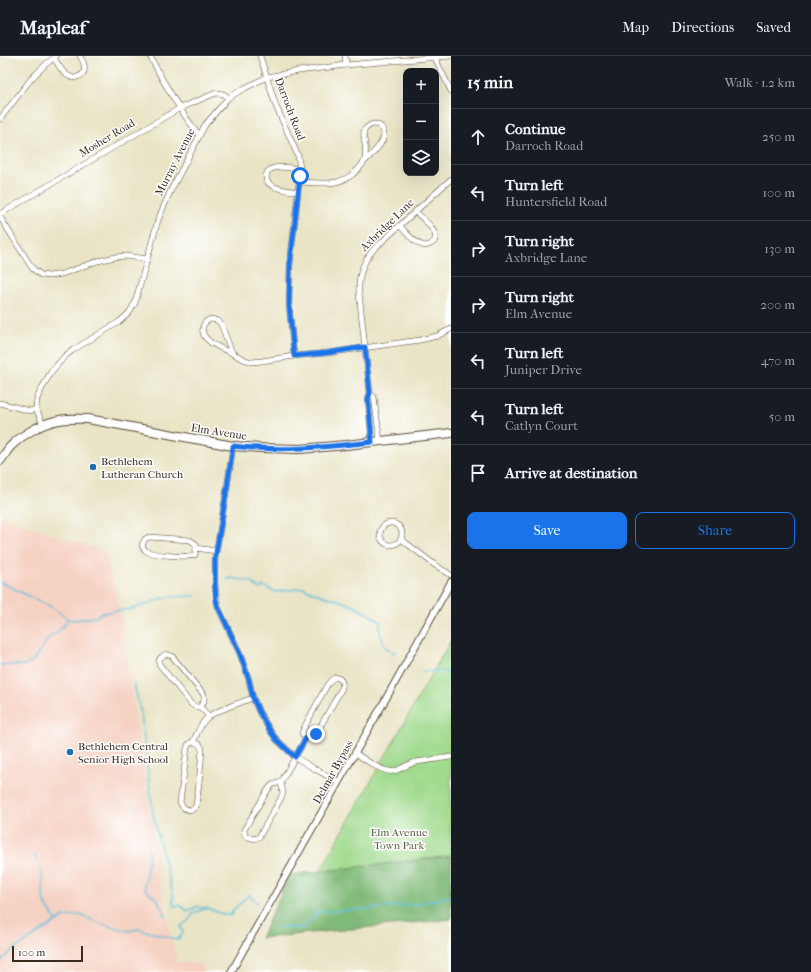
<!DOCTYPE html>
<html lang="en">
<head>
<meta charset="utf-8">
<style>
	body { margin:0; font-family:"IM FELL French Canon",serif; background:#20242c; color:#f1f3f6 }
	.controls { position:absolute; right:12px; top:12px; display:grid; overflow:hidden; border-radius:8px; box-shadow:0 4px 16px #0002 }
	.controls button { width:36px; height:36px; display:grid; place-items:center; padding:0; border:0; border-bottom:1px solid #363941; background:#171b24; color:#f1f3f6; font:20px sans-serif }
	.scale { position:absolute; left:12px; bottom:10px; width:71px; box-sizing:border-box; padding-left:4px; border:2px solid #3b2a1e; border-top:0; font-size:11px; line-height:14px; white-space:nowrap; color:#3b2a1e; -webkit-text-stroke:3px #fff; paint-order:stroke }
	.stop { position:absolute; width:12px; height:12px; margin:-9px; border:3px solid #1a73e8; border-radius:50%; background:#fff }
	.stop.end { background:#1a73e8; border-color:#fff; box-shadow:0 1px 4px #0008 }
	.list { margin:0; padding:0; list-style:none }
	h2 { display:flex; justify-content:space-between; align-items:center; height:52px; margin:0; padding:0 16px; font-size:17px }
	h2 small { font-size:13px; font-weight:400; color:#9ea1a6 }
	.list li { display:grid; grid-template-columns:26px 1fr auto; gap:12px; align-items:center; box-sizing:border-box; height:56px; padding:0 16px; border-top:1px solid #363941 }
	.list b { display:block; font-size:15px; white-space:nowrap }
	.list p { margin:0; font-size:13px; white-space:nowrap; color:#9ea1a6 }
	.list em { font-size:13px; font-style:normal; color:#9ea1a6 }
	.actions { display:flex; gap:8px; padding:12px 16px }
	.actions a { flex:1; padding:9px 0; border:1px solid #1a73e8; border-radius:8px; text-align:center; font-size:14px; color:#1a73e8 }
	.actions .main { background:#1a73e8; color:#fff }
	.icon { flex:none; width:22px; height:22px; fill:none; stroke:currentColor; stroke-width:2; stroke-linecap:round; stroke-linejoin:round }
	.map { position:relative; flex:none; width:451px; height:916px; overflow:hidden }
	header { display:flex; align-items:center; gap:24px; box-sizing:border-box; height:56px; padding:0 20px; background:#171b24; border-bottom:1px solid #363941 }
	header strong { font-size:19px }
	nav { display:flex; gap:22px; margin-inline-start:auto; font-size:14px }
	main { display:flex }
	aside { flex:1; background:#171b24 }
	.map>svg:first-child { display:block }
	.built { fill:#f6d2c3 }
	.green { fill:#a0da8d; stroke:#6e8256 }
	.forest { fill:#80ba78; stroke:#5e724b }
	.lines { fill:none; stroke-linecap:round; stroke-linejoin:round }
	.stream { stroke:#5dbddc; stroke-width:1.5 }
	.minor-casing { stroke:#554637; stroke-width:6 }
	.tertiary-casing { stroke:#554637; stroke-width:8 }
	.primary-casing { stroke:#554637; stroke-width:10 }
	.minor { stroke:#fff; stroke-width:5 }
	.tertiary { stroke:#fff; stroke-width:6 }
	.primary { stroke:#fff; stroke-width:8 }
	.route { stroke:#1a73e8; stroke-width:5 }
	.poi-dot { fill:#1f6fb2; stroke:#fff; stroke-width:1.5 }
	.labels { text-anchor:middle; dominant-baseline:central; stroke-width:3; stroke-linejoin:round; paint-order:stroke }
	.street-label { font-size:11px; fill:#3b2a1e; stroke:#fff }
	.poi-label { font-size:11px; fill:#3b2a1e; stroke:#fff; text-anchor:start }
	.park-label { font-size:11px; fill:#595f3f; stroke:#fff }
</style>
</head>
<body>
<header>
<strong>Mapleaf</strong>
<nav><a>Map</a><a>Directions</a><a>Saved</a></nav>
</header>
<main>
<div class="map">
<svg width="451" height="916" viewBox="0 0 451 916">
	<rect width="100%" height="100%" fill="#fff"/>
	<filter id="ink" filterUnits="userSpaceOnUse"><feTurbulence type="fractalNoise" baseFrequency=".025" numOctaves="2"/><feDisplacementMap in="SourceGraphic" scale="8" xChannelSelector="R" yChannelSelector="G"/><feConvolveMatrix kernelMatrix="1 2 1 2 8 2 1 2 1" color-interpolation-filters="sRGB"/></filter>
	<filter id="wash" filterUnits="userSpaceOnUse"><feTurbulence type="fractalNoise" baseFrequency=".012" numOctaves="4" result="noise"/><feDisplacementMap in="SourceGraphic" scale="16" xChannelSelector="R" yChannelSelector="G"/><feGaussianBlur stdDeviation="0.9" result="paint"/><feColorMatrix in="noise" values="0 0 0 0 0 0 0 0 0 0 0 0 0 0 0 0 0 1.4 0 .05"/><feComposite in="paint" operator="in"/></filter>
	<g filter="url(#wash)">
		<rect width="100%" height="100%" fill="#e9e4c5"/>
		<polygon class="built" points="0,460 104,495 119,550 163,842 177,906 203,908 204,916 0,916"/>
		<polygon class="green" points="451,584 451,821 285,877"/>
		<polygon class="forest" points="451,800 451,863 261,882 289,819"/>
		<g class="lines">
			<g class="stream">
				<polyline points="227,524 231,522 250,525 260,533 263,530 276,536 303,532 324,540 338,544 356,551 380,565 380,577 385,591 395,597"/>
				<polyline points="0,526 39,545 51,551 68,563 75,564 95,561 102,557 131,553 145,549 158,544 168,541 195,540"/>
				<polyline points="0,609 25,609 32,606 49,582 61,573 68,563"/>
				<polyline points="423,615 442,615 451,619"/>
				<polyline points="134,627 141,658 153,758 161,792 173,839 173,846 174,850 180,849 187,855 196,851 205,852"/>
				<polyline points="148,791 149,800 146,820 144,829 146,834 157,843 166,860"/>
				<polyline points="34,799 42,815 43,826 43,838 44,846 57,866"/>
				<polyline points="279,871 304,872 317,856 368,853 418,848 451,840"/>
				<polyline points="0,906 13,894 64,861 80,859 105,869 129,875 139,873 178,884 183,877 181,870 187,866 194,857 206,852 226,859 233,859 232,855 249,839 257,847"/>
			</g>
		</g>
	</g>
	<g filter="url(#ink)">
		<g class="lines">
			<defs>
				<g id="minor">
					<path d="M150,0C164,28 180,55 199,79"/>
					<polyline points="260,0 276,50 298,100 300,113 299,126 290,209 289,248 294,300"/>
					<polyline points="345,0 346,9"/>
					<path d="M54,2C58,8 63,19 71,21C73,23 74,22 77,21C88,18 85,8 80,0"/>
					<polyline points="435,2 451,35"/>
					<polyline points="0,63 31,23 46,8 56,0"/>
					<path d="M373,68C377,68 381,69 383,74C388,84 372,98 365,105C365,100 366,94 365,89C364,79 360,73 373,68Z"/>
					<path d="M299,126C328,128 347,131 365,105"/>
					<path d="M298,136C289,134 261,133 267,117C268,114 271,113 274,112C282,110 292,112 300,113"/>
					<polyline points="0,158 180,52 216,37 224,38 228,42"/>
					<polyline points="0,161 27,204 33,213 41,219 50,220 62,218 98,205 115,201 126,200 147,203"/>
					<path d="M400,170C406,176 413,186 422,189C424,190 428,190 431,188C445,180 422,162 416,156"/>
					<path d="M212,263L218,265L221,268L232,297C223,293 199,285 203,271C204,266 207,264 212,263Z"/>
					<polyline points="232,297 243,303 252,306 262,305 294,300 327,297 420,284 437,280 451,273"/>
					<polyline points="370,337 374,341 380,385"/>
					<polyline points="0,347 30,355 36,353"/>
					<polyline points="43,368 36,353 37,343 41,334 51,316 65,300 73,294 119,266 129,257 135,247 158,164 170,136 205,69 228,42 245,32 267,21 299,15 346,9 451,0"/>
					<path d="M372,386L368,343L370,337L359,237C358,220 362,206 374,193L451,123"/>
					<polyline points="233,390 227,432 215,503 215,529 218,551 240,598 249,624 253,642 259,656 271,676 276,683 295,701 315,713 339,726"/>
					<circle cx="391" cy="478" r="11"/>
					<path d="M149,481L190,484L196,488V492L195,499C188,502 153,499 146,495C144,493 143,492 142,489L145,483Z"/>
					<polyline points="401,483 435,509 451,519"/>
					<polyline points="196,492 216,495"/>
					<path d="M166,598L172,600L204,639V645L200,651H196L191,648L159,608C158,603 161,601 166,598Z"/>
					<path d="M336,621C342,623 343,626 342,632L316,678L313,681L306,682C301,679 302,676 304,672L327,629L331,624Z"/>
					<polyline points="200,651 209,660"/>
					<path d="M192,686C197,686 202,689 202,695L199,727L196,750L192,754C187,754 182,752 180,746L187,692L188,689Z"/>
					<path d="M193,686C197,678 200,668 207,662C214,655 242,646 253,642"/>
					<path d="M355,697C364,703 384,718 395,715C402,712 409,708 416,706L451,701"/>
					<path d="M281,726L283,737L281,742L259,781C254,784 251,782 245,780L244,774L267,735L272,729Z"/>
					<polyline points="281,726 306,682"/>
				</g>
				<polyline id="tertiary" points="231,916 388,639 451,526"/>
				<path id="primary" d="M0,405C4,400 7,394 11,390C17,384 24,379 31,375C51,363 66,362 88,363L233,390L261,392L300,393L346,389L451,377"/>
			</defs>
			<use href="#minor" class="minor-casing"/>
			<use href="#tertiary" class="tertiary-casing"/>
			<use href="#primary" class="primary-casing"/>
			<use href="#minor" class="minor"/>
			<use href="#tertiary" class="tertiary"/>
			<use href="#primary" class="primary"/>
		</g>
	</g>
	<g class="lines" filter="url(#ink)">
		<path class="route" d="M300,120L290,209L289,248L294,300L327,297L365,291L370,337L368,343L372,386C326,391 280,396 233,390L227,432L215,503V529L216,543L218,551L222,559L240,598L249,624L253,642L259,656L271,676L276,683L295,701L306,682L313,680L316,678"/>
	</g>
	<g class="poi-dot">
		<circle cx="93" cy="411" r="4"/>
		<circle cx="70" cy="696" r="4"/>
	</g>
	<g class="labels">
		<g class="street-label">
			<text transform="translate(290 53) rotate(69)">Darroch Road</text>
			<text transform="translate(107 82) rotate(-31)">Mosher Road</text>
			<text transform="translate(175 106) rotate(-63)">Murray Avenue</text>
			<text transform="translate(387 169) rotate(-44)">Axbridge Lane</text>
			<text transform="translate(219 376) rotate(9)">Elm Avenue</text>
			<text transform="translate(333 716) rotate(-61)">Delmar Bypass</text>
		</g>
		<g class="poi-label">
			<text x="101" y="405">Bethlehem<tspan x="101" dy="13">Lutheran Church</tspan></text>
			<text x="78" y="690">Bethlehem Central<tspan x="78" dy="13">Senior High School</tspan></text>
		</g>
		<g class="park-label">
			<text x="399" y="776">Elm Avenue<tspan x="399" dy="13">Town Park</tspan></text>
		</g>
	</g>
</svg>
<div class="controls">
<button>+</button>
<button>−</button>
<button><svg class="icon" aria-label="layers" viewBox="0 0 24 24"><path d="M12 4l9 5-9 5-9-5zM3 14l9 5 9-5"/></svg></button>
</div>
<div class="scale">100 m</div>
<div class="stop" style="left:300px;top:120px"></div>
<div class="stop end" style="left:316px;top:678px"></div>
</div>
<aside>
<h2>15 min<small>Walk · 1.2 km</small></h2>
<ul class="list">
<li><svg class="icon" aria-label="ahead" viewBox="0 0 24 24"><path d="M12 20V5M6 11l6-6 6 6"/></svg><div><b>Continue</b><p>Darroch Road</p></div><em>250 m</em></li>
<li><svg class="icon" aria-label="left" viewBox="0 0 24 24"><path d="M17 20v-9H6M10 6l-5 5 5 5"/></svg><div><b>Turn left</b><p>Huntersfield Road</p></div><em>100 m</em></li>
<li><svg class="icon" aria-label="right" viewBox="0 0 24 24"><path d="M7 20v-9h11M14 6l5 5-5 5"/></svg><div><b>Turn right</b><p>Axbridge Lane</p></div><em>130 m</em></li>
<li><svg class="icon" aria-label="right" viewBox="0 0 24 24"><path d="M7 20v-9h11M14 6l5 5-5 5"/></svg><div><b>Turn right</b><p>Elm Avenue</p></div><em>200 m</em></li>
<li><svg class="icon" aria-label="left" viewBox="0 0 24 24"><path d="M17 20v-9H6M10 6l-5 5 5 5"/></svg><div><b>Turn left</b><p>Juniper Drive</p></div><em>470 m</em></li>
<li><svg class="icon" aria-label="left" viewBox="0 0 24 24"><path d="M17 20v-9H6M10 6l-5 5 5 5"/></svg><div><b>Turn left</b><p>Catlyn Court</p></div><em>50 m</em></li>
<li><svg class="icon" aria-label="arrive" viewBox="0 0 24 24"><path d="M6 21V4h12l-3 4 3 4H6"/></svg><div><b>Arrive at destination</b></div></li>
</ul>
<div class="actions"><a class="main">Save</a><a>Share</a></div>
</aside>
</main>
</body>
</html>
